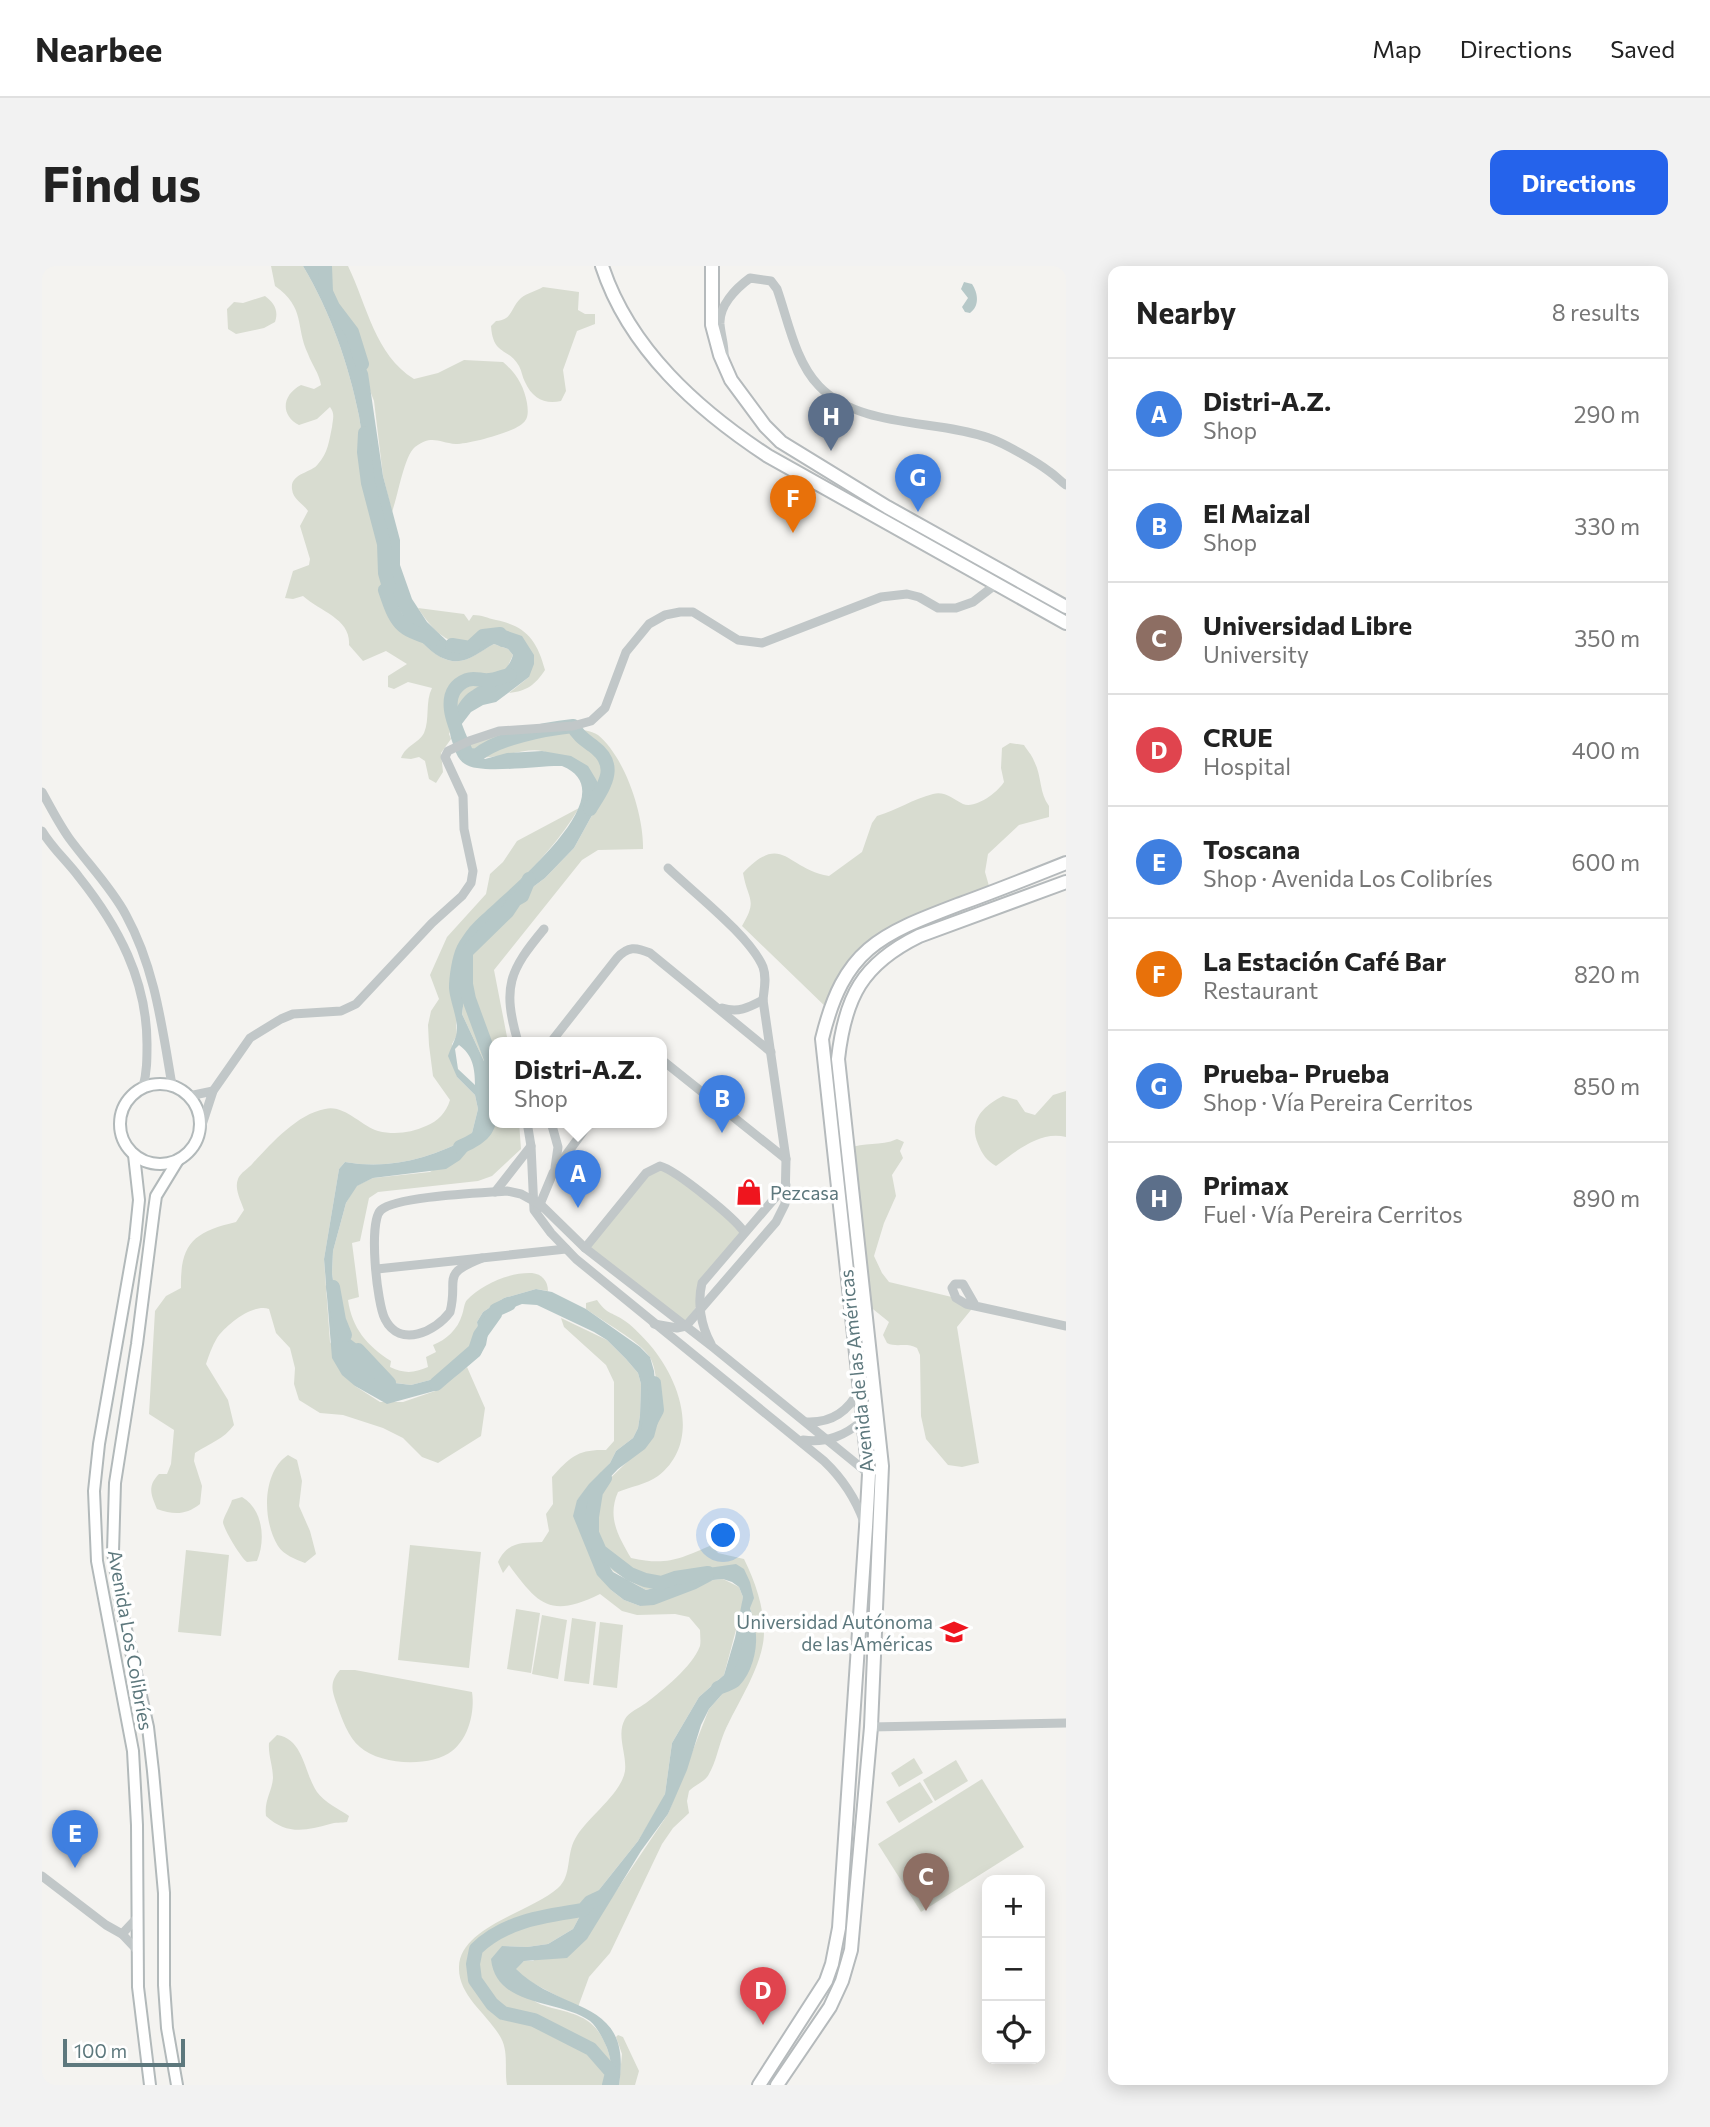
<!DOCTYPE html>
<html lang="en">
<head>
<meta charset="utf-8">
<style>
	body { margin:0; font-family:Commissioner,sans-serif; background:#f2f2f2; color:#222 }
	.controls { position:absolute; right:21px; bottom:21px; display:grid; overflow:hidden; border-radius:14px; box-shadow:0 4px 18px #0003 }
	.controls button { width:63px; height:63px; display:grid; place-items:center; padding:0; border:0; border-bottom:2px solid #e0e0e0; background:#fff; color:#222; font:35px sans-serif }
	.scale { position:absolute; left:21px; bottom:18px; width:122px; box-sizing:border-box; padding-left:7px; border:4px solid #5d787d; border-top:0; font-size:19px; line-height:24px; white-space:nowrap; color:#5d787d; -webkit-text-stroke:5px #fff; paint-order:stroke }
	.you { position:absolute; left:682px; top:1270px; width:24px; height:24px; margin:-18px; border:5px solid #fff; border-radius:50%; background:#1a73e8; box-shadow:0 0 0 10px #1a73e833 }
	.badge { display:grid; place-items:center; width:46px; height:46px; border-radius:50%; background:#2563eb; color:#fff; font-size:23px; font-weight:700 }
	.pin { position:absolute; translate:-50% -58px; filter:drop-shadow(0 2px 4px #0008) }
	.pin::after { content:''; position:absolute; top:37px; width:24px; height:21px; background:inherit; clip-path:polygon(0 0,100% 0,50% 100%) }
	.popup { position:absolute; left:447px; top:771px; width:178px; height:91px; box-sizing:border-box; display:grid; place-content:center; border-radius:14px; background:#fff; filter:drop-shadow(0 2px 5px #0005); font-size:23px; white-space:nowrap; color:#767676 }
	.popup b { font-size:26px; color:#222 }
	.popup::after { content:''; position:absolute; left:50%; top:100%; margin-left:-14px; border:14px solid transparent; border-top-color:#fff }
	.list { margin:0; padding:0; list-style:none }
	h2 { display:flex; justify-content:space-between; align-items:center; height:91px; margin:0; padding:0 28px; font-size:30px }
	h2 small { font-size:23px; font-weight:400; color:#767676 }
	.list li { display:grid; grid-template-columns:46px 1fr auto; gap:21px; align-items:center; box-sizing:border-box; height:112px; padding:0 28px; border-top:2px solid #e0e0e0 }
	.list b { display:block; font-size:26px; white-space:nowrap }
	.list p { margin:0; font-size:23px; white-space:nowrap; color:#767676 }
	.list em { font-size:23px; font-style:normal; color:#767676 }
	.icon { flex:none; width:38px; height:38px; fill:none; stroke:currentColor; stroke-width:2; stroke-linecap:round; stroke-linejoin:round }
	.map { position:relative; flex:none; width:1024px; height:1819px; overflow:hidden; border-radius:14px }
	header { display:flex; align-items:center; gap:42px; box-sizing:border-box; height:98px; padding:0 35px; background:#fff; border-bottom:2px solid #e0e0e0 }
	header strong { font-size:33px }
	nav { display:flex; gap:38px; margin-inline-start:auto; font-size:24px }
	.intro { display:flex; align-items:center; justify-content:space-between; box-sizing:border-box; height:168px; padding:0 42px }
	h1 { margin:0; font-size:49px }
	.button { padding:18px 32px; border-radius:14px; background:#2563eb; color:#fff; font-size:24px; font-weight:700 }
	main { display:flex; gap:42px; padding:0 42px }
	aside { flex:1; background:#fff; border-radius:14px; box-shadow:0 4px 18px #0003 }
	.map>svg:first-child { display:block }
	.green { fill:#d8dcd0 }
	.water { fill:#b6c8c8; fill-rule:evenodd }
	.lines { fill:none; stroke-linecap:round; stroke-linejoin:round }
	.river { stroke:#b6c8c8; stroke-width:14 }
	.major-casing { stroke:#b2b9ba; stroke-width:14 }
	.highway-casing { stroke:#b5babc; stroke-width:16 }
	.minor { stroke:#c1c7c8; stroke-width:9 }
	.major { stroke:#fff; stroke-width:10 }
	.highway { stroke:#fff; stroke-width:12 }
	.labels { text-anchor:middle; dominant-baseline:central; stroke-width:7; stroke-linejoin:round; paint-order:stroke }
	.poi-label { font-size:19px; fill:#5d787d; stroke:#fff; text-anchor:start }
	.street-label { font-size:19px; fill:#5d787d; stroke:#fff }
</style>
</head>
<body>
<header>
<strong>Nearbee</strong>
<nav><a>Map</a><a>Directions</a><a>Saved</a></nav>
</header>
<div class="intro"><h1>Find us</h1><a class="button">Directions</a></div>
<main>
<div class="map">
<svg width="1024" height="1819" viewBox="0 0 1024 1819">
	<rect width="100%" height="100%" fill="#f4f3f0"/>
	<g class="green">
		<path d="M229,0H261C288,45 307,99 317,150C321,174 323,200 330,224C333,232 338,240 339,249C344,271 339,296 346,318C354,342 378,383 403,393C423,401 435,386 452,378L466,383L471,389L464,404L430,425L407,468L409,473L399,487L401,506L394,517L387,513L383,495L377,491L369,493L359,492C364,479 376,478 382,467C388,454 383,435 390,422L366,416L352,423L346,421V410L365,398L344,385L321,395L307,379C309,353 279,346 261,330L251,333L243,332L251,305L267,299L268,293L258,260L266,245C261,237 251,234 250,223C248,207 270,207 276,198C286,187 287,175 290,161C291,152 293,148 288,141L275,153L257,159C238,149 240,129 259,119L272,123L279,119C277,107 270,99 266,88C253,60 264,42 233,20Z"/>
		<path d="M280,0H306C325,39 333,89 372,113L396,107L422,94L461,96C474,107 482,120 485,137C486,144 487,152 481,157C473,166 427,178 414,178C397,177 390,168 373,181C362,190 356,230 350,246L341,210L332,135Z"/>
		<path d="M501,21L537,26L536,44L543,48H553V58L535,65L521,104L524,125L519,135C503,139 490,132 483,116C480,111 480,105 477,100C466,81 451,90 449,60L454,55C471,54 468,42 479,32C485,27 494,25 501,21Z"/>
		<path d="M223,30C232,37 237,44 233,56L222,62L194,68L186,63L185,43L192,36L201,37Z"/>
		<path d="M376,342L422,348L427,355L431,349C440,349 445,352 454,354C484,360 495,374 503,404C493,419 485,425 467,427L487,411L457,363L428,382C401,374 391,365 376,342Z"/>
		<path d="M531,460C539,465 549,464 556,469C583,491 602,549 601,583L556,584L540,594L452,704L466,776H452V856H477L479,883L450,910L436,915L336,926L327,932L318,975L310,977L317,1031L306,1034C310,1062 325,1080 349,1095L348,1101C363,1108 372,1107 386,1101L384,1091L394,1086L391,1079C404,1074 416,1063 420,1049C422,1044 422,1037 425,1034C440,1018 468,1006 490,1007C500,1008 506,1015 506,1025L494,1023L462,1032L441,1046L435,1056L438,1075L433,1084L407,1109L369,1119L346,1116L303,1069L296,1050L290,1007L291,985L304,937L314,920L331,912L388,906L435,874L448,852L451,839L448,808L420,748L428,687L463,642L503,612L532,582L554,542L555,515C541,508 513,488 500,485C477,480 437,504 420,482L457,465Z"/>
		<path d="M968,477L982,479C985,484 990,489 992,495C1000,510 997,527 1007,540V551L977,559L946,588L943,606L949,627L834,676L788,745L700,660C716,633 706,635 701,607C741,565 744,603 787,610L820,586L830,557L835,550C855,544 871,533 891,528C903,525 911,533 921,538C934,543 956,526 962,516L959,502L960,482Z"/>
		<path d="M537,542C510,588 468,625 428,661L414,759L415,769L410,778L415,811L433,829L436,843L429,871C389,892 348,904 303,896L297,903L282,993L288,1076L313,1120L338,1136H361L396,1124L425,1101L443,1142L439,1170L396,1197L380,1191L361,1172L341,1162L301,1149L278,1147L257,1134L252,1118L253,1102L248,1082L234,1067L227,1043C211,1037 184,1059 175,1072C170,1080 167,1089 164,1098L186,1134L192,1159C182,1173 168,1177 153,1187L152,1195L160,1220L158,1238C144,1249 132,1249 115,1243C109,1229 105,1220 117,1208H125L129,1198L132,1164L107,1148L113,1045L124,1030L139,1022C138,977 152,966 194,956L202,944C199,935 192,923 196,913C198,907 207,902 211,897C229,878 255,848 283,843C302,838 319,860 336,865C352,869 369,867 384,860C396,855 404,847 408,834L391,810L387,779L386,759L389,745L397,733L388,709L405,671L444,628L448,608L461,596L475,575Z"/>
		<path d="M1024,825V871C998,864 973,886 954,900C945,895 940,888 936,878C926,855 941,840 961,830L975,834L983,846L993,849L1011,829Z"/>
		<path d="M855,873L862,876L858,885L861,892L850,909L854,930L842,957L832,990L840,1007L847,1016L914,1032L933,1039L915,1061L937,1197L920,1201L906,1199L884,1173L879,1150L878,1089L875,1082C864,1076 855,1082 845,1077L841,1069L847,1056L821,1035L806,883C822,875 838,881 855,873Z"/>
		<polygon points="622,901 702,966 665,1009 658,1033 644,1060 543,982 604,907"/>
		<path d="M555,1034C565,1048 567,1045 580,1053C590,1059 600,1070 608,1079C638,1114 660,1176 616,1210C605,1218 588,1221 576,1226C565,1251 576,1270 589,1292C625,1300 637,1293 670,1279L676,1287L702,1293C713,1315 722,1341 722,1366C722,1399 695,1437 682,1467C677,1479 674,1496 667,1508C663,1516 654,1518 647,1525L645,1535L647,1547L631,1562L620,1578L568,1687L547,1711L536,1741L485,1714L473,1703L482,1695H491L562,1643L626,1548L667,1443L691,1416L703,1394L713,1358L708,1342V1316L666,1302L637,1315L604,1324L571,1305L558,1285L550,1267L547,1238L554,1226L585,1196L616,1156C615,1139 617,1104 607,1090C597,1075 560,1055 544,1043V1037Z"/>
		<path d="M519,1052L565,1074L584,1093L596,1107L599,1118L598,1149L596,1162L591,1172L574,1185L568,1197L535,1234L569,1324L582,1334L598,1340L671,1314L681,1313L697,1321L701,1331L700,1341L682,1409L657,1431L630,1477L623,1528L619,1537L596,1575L541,1644L531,1663L506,1678L485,1681L460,1680C467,1693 481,1724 490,1733C495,1738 504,1740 510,1742C538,1749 554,1753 565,1782C570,1795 570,1805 566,1819H465C462,1804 467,1787 459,1772C446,1748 416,1730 417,1701C418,1661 489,1646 516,1622C530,1610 524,1589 533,1573C544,1552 579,1529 583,1505C585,1488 574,1469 583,1453C587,1446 597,1442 604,1437C621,1424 650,1401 658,1380C659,1375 658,1369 658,1364L647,1351L633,1348L595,1349L580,1345L558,1328C509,1352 497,1340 467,1299L461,1307L456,1296C466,1275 480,1277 500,1276L507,1265L504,1248L511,1238L510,1211C528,1191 536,1183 564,1184L572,1175V1116L564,1099L522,1061Z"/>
		<path d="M246,1189L255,1194L260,1215L257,1240L268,1265L274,1288L263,1297C253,1293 242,1289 236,1280C220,1254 220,1206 246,1189Z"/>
		<path d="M200,1231C221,1243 224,1274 215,1295L205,1296C199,1292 181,1262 181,1256C182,1250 188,1241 190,1234Z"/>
		<polygon points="368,1279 439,1286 427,1402 356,1394"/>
		<polygon points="144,1284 187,1289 179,1370 136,1366"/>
		<polygon points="474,1343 498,1347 489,1407 465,1403"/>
		<polygon points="500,1349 525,1354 516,1413 490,1408"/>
		<polygon points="530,1352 554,1356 547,1418 522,1415"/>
		<polygon points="558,1356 581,1359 575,1422 551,1419"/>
		<path d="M298,1404H313L430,1426C433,1445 427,1472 410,1485C388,1502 338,1499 318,1481C306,1471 300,1453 295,1439C290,1424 287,1417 298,1404Z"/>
		<path d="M235,1469C262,1473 262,1507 275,1526C282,1536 297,1543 307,1550L305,1556C300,1557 293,1556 288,1558C264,1565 244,1569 224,1550C222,1534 230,1526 231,1512C231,1500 226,1489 227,1477Z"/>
		<polygon points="872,1492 881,1507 857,1521 849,1507"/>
		<polygon points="914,1494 926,1515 893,1535 881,1514"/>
		<polygon points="940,1513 982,1581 879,1646 836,1578"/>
		<polygon points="878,1516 891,1536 857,1557 844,1536"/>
		<polygon points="576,1769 581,1771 597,1805 593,1819 577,1819 580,1788 574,1771"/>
	</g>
	<g class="water">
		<path d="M261,0H280L326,107L341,210L358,274V299L370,333L385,356L406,376L428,382L457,362L480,370L492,389V398L487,411L454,436L441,439L429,446L416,463L420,482L425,488L443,493L465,487L500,485L529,490L546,500L555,515L556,529L554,542L532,582L503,612L463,642L428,687L420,748L448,808L451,839L448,852L435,874L418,894L404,903L331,912L315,920L304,937L291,985L290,1007L296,1050L303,1069L320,1082L345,1116L369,1119L407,1109L433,1084L438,1075L435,1056L441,1046L462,1032L494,1023L510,1026L544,1043L598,1081L608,1091L612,1105L616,1156L612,1171L603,1183L576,1203L554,1226L547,1238L550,1267L558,1285L571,1306L604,1324L637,1315L666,1302L694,1298L702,1303L708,1316L712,1332L708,1342L713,1358L711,1368L703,1394L691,1416L667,1443L659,1459L645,1504L626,1548L599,1585L545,1673L525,1692L482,1695L474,1703C521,1749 591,1731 577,1819H566C570,1805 570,1796 565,1782C561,1773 556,1762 548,1755C517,1733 454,1742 449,1693L460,1680L485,1681L506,1678L531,1663L541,1644L596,1575L623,1528L630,1477L657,1431L682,1409L693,1372L701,1331L697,1321L690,1316L681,1313L671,1314L654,1323L612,1339L598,1340L582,1334L569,1324L555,1309L531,1250L535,1234L547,1218L568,1197L574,1185L591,1172L596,1162L598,1149L599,1118L596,1107L584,1093L565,1074L552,1066L495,1039L480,1038L465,1044L453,1049L448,1057L444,1079L438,1090L418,1107L396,1124L345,1138L313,1120L300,1109L290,1092L282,993L297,903L303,896C348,904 389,892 429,871L436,843L433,829L415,811L406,790C408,783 412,777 414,770C418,756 408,737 407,722C407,711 410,690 415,680C418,674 423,667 427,662C447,637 593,530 520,500C498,499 438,509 423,498C415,493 413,484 410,475C404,460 412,442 423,430C439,415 464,413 471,389L466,383L452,378C436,386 423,401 403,393C378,384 354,342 346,318C339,296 344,272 339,249C338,240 333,232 330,224C323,200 321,174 317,150C307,99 288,45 261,0ZM417,779C431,789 433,803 433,819L416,803L413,783Z"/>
		<path d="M922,16L930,18C936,27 938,40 928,47L923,46L920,41L926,32L919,23Z"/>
	</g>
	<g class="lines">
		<g class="river">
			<polyline points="283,0 284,26 291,41 310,66 320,98"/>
			<path d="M323,167L322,186L326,217L342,278L343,307L347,321L343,324C354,357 357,363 391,373"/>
			<polyline points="410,379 428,382 441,370 458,368 461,374"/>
			<path d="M468,409C461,410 453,414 447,414C440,415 432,411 425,414C393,427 416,467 425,488L434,490C455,472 503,463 531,460C535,469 543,474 551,480C578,500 562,520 548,543"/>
			<polyline points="452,819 448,808 449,793 427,733 424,718 424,686 465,646 473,634 480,630 487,613"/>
			<path d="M418,881C445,870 447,863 452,834"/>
			<polyline points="291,1021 297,1054 303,1069"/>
			<polyline points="316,1084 347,1117"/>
			<polyline points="394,1118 433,1084 438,1069 453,1048 454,1044 467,1038"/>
			<polyline points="606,1161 615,1144 612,1117"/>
			<polyline points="563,1212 554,1226 550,1251 550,1267 558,1285 588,1308 603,1314 619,1317 633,1312 666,1307"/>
			<path d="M676,1422C681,1420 688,1418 692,1415C703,1404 708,1384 707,1369"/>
			<path d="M563,1629L548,1636L541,1644C502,1650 463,1655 434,1683L431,1698L433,1714L450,1738L461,1747L492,1754L549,1783L570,1807L567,1819"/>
		</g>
		<defs>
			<g id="major">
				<circle cx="118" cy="858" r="40"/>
				<polyline points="92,889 97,934 93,973 57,1178 52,1225 55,1295 91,1485 95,1559 96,1721 108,1819"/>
				<polyline points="135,1819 125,1762 122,1719 122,1627 111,1505 106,1461 79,1341 71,1286 73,1217 95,1078 112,944 114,930 136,894"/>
			</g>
			<g id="highway">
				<path d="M560,0C587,83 656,144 726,190L1024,357"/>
				<polyline points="670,0 670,59 678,89 689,114 723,160 739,176 845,241 1024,341"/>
				<path d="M717,1819L784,1715L790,1698L797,1662L824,1261L827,1208L780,773C802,682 837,669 918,638C954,625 989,611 1024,597"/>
				<path d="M735,1819L788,1741L800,1715L809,1684L829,1461L840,1200L796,793C803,731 820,698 877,670L1024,616"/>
			</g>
		</defs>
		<use href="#major" class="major-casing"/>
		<use href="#highway" class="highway-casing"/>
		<g class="minor">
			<path d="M682,92C683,80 679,70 678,58C677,40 693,23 708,12L729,15L735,23C746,54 753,95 777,120C818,163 894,153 947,172C962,177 995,196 1008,206C1014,210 1018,215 1024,219"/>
			<path d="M0,526C9,542 17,558 27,572C46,598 69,621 84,649C113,702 120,761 130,819"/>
			<path d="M0,565C10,582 25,595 37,611C76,660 105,714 105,778C105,793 105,806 101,821"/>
			<path d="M680,742C696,747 706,742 721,734"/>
			<path d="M476,776C460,721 467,705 502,663"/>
			<path d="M509,776L575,692C586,680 594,681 608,687L729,786"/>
			<polyline points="620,794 744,893"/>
			<polyline points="147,830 171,825"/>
			<path d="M485,856L489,880L492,944L509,967L534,993L782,1195C801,1213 813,1231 822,1256"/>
			<polyline points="509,856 516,881 513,902"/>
			<polyline points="157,868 171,825 208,772 239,753 251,748 299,745 314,738 390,657 420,630 429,617 431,605 422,563 421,530 403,491 406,485 427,475 457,465 531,460 549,455 563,442 584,386 607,358 623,349 638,346 651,346 696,374 720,377 839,331 865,328 877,331 896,342 914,342 931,336 953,319"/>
			<polyline points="453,926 489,880"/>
			<polyline points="496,943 511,907 548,856"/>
			<path d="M543,982L604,907L618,900C634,904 693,952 702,966"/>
			<path d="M440,992C397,1009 417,1012 408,1046C394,1065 358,1083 343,1053C335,1038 326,955 339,944C355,930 440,927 465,925L479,928L499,939L543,982L672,1082L827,1208"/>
			<polyline points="335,1003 524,983"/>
			<polyline points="933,1039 921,1018 913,1018 910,1022 914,1032 924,1038 1024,1060"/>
			<path d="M612,1058L635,1062L644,1060L734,956L743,938L744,893L721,734C722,723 725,712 721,701C708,670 652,627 626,602"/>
			<path d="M669,1078C659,1060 655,1037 660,1017L744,919"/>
			<path d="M765,1156C789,1157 806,1146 817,1124"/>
			<path d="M761,1174C785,1177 803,1170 821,1154"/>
			<polyline points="829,1461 1024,1457"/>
			<polyline points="0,1610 64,1659 80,1668 96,1685"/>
			<polyline points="80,1668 95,1652"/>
		</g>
		<use href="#major" class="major"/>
		<use href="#highway" class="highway"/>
	</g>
	<defs>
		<symbol id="shop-bare" viewBox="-9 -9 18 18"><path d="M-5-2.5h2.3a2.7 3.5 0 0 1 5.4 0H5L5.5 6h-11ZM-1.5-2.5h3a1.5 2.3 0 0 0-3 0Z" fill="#ef151e" stroke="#fff" stroke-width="2.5" paint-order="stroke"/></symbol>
		<symbol id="university-bare" viewBox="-9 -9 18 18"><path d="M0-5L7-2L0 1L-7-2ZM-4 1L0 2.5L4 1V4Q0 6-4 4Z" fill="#ef151e" stroke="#fff" stroke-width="2.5" paint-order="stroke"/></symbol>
	</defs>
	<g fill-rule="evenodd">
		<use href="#shop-bare" x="688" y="907" width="38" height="38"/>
		<use href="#university-bare" x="893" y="1347" width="38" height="38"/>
	</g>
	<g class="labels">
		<g class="poi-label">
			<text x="728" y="926">Pezcasa</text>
			<text x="891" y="1355" text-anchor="end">Universidad Autónoma<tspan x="891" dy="22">de las Américas</tspan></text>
		</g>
		<g class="street-label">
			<text transform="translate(814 1105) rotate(-96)">Avenida de las Américas</text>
			<text transform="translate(89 1374) rotate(80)">Avenida Los Colibríes</text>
		</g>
	</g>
</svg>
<div class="controls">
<button>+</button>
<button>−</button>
<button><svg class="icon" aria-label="locate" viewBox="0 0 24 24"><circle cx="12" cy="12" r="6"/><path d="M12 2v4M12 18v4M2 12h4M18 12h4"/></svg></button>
</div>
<div class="scale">100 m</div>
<div class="you"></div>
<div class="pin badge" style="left:536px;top:942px;background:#3f7fe0">A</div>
<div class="popup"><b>Distri-A.Z.</b>Shop</div>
<div class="pin badge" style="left:680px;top:867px;background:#3f7fe0">B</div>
<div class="pin badge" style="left:884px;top:1645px;background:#8d6e63">C</div>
<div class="pin badge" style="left:721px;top:1759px;background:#e0444e">D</div>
<div class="pin badge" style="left:33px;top:1602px;background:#3f7fe0">E</div>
<div class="pin badge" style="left:751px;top:267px;background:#e8710a">F</div>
<div class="pin badge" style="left:876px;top:246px;background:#3f7fe0">G</div>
<div class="pin badge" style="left:789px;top:185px;background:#5c6f8a">H</div>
</div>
<aside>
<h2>Nearby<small>8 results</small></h2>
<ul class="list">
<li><span class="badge" style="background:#3f7fe0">A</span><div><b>Distri-A.Z.</b><p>Shop</p></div><em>290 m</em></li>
<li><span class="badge" style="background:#3f7fe0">B</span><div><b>El Maizal</b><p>Shop</p></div><em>330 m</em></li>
<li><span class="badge" style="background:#8d6e63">C</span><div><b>Universidad Libre</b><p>University</p></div><em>350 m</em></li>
<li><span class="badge" style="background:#e0444e">D</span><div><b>CRUE</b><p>Hospital</p></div><em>400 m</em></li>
<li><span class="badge" style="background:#3f7fe0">E</span><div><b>Toscana</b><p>Shop · Avenida Los Colibríes</p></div><em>600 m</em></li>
<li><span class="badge" style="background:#e8710a">F</span><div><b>La Estación Café Bar</b><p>Restaurant</p></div><em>820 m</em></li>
<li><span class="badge" style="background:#3f7fe0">G</span><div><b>Prueba- Prueba</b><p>Shop · Vía Pereira Cerritos</p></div><em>850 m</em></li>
<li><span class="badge" style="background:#5c6f8a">H</span><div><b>Primax</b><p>Fuel · Vía Pereira Cerritos</p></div><em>890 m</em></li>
</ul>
</aside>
</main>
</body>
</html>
